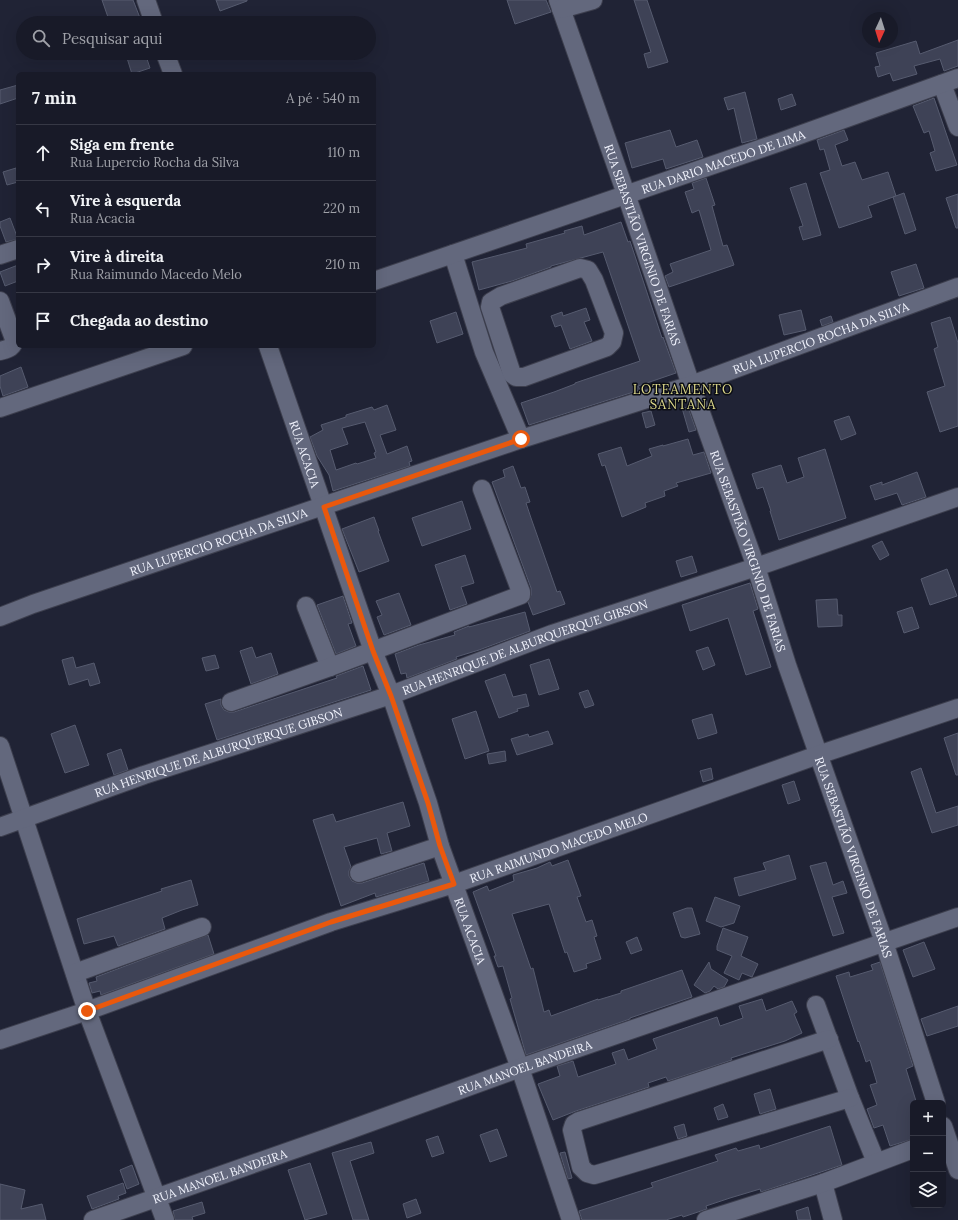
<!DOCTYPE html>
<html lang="pt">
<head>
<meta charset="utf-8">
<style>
	body { margin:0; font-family:Lora,serif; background:#212330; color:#f1f3f6 }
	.controls { position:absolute; right:12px; bottom:12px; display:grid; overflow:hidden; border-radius:6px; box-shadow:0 4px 16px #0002 }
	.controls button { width:36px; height:36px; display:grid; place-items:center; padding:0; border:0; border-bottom:1px solid #363845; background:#181a28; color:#f1f3f6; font:20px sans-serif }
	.compass { position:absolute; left:862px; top:12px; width:36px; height:36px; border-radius:50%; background:#181a28; box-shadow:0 4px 16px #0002; rotate:184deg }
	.stop { position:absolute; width:12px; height:12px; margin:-9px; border:3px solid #ea580c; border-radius:50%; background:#fff }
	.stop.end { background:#ea580c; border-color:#fff; box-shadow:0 1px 4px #0008 }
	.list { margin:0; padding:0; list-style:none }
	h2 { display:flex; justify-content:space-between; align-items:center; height:52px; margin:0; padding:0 16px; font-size:17px }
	h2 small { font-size:13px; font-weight:400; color:#9fa1a8 }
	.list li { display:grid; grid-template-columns:26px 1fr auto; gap:12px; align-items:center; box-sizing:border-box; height:56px; padding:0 16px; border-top:1px solid #363845 }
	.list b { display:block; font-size:15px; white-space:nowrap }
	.list p { margin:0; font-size:13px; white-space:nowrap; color:#9fa1a8 }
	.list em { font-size:13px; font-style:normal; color:#9fa1a8 }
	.icon { flex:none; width:22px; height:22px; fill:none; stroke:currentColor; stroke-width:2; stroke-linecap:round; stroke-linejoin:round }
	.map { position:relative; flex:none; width:958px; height:1220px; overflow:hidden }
	.search { position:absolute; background:#181a28; box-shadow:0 4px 16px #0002; left:16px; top:16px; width:360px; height:44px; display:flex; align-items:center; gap:10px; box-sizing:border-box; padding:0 14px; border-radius:22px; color:#9fa1a8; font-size:15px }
	.panel { position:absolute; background:#181a28; box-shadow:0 4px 16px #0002; left:16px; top:72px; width:360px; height:276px; border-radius:6px }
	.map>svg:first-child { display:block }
	.building { fill:#3e4256; stroke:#565b6f; fill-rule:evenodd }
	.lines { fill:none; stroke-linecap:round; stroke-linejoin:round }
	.minor-casing { stroke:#3d3f4e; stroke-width:20 }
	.minor { stroke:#63687d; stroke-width:18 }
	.route { stroke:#ea580c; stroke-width:5 }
	.labels { text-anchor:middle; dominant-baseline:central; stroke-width:3; stroke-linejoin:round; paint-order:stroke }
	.street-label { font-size:12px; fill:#f1f3fd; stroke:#0b0d15 }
	.neighbourhood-label { font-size:13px; letter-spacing:1px; fill:#dfda8b; stroke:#0b0d15 }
</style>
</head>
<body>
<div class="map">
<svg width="958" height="1220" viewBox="0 0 958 1220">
	<rect width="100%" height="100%" fill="#202335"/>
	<g class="building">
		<polygon points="102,0 133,0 142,23 110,23"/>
		<polygon points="216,0 247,0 247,1 220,11"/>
		<polygon points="507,0 546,0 551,12 515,24"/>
		<polygon points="634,0 647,0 668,62 648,68 644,54 651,52"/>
		<polygon points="958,40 958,66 944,71 940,59 914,66 917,74 893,81 890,73 878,77 875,67 880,66 876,53 916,41 920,54"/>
		<polygon points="142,53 145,53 150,68 132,74 127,58"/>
		<polygon points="18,85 18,98 0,104 0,90"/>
		<polygon points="745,92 757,139 742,143 734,108 728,110 724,98"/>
		<polygon points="792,94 796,105 781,110 778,99"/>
		<polygon points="934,98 957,165 936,171 930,153 935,151 929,131 924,133 913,106"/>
		<polygon points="670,130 676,147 697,140 703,157 666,169 663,159 632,168 625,143"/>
		<polygon points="844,130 848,140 835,145 842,166 855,162 862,180 888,172 896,196 868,206 872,217 839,228 820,173 830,170 824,149 820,150 817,140"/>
		<polygon points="16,168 18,182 7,185 3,172"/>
		<polygon points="706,178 715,205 712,206 723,246 727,245 734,265 669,287 665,276 673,272 670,264 711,250 699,210 692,213 685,192 694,189 692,183"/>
		<polygon points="806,183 821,235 803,240 799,227 803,226 790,188"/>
		<polygon points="904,193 916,230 905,234 893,197"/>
		<polygon points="958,194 958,228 956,228 946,198"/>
		<polygon points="10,218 18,239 6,242 0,226 0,222"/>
		<polygon points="621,222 628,242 630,241 662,338 663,337 676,373 638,386 640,390 529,425 521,403 554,392 575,384 575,383 640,361 603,252 551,266 551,267 512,281 479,290 472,262 527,248 526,244 565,233 564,231 582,226 584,235"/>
		<polygon points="916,264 924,288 899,296 891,272"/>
		<polygon points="18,265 18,281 5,286 0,272"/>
		<polygon points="586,308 590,320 584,322 592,341 570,349 561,325 555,327 551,316 562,312 563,316"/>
		<polygon points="801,310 806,330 784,335 779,315"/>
		<polygon points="456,312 463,334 437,343 430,321"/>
		<polygon points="831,316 833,322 822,326 820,320"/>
		<polygon points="950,317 958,343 958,426 940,432 927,392 945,386 934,349 938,347 931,323"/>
		<polygon points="21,367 28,387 3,396 0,386 0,376"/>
		<path d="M387,405L396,430L380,435L387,454L407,446L412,461L409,462L410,466L333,491L329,475L317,456L310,437L323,430L321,425L346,417V415L372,407L374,410ZM365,422L376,452L374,453L376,458L357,464L356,463L336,470L330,450L348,444L342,428Z"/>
		<polygon points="688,407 696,430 689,432 682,408"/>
		<polygon points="651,411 655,425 646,428 642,413"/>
		<polygon points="849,416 856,434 841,440 834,421"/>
		<polygon points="688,439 693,455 704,452 711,473 676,483 678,486 664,491 665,496 645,503 646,507 622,517 605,465 602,466 598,454 621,447 627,466 652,456 649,449 663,445 663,446"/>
		<polygon points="825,449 846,518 779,540 770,511 771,511 763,487 757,489 752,474 781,465 787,483 804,477 798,458"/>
		<polygon points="513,466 521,488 525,487 530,502 526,503 531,518 557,592 560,591 565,604 533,615 528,602 531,595 531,588 492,482 505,477 503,470"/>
		<polygon points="917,472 926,497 902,505 897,493 875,500 870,486 882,482 882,485"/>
		<polygon points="462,501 471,529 422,546 412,518"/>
		<polygon points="374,517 379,531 378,531 389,561 359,572 342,529"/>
		<polygon points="882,541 889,555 880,560 872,546"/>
		<polygon points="465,555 474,583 461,587 467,604 450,610 435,565"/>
		<polygon points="692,556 697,572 681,577 676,561"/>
		<polygon points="947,569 957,596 930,605 921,579"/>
		<polygon points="750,583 758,609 753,611 771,667 746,675 728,618 690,631 682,605"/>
		<polygon points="399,593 411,625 384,635 377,617 382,615 376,601"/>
		<polygon points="343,596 352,623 348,624 356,646 336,654 317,605"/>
		<polygon points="837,599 838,615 842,615 842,626 818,627 816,600"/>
		<polygon points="912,607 919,628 904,633 897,612"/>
		<polygon points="525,612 530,631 479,650 456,657 457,659 407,678 406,673 401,674 395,654 419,645 455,635 454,632 469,626 469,627"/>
		<polygon points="252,647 256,658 271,653 278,674 251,684 240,651"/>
		<polygon points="708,647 715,665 703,670 696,651"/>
		<polygon points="215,655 219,668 206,671 202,658"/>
		<polygon points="73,657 76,668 94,663 100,683 90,686 88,679 69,685 62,660"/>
		<polygon points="549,659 559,689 539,695 530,665"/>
		<polygon points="363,666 371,690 217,740 205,704 221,699 221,705 224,710 229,712 234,712 337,678 336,676"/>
		<polygon points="505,674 513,697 526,694 529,706 517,709 518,711 499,718 485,681"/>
		<polygon points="588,690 594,705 585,708 579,693"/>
		<polygon points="476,711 489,751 465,759 452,719"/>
		<polygon points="712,714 717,733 698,739 692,720"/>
		<polygon points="75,725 89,765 65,773 51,734"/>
		<polygon points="548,731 553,744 517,755 511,739 528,734 529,737"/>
		<polygon points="958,733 958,775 956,775 944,738"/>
		<polygon points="121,749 128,770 114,775 107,754"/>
		<polygon points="505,751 506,761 489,764 487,754"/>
		<polygon points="711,768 713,779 703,782 700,771"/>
		<polygon points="921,768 936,813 958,806 958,825 932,833 911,772"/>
		<polygon points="794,781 800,800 788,804 782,785"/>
		<polygon points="403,802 410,826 387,833 392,851 381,854 377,838 344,847 351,867 349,871 349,876 352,881 357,883 362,883 424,863 429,881 376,897 375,893 341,906 313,820 333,814 336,822"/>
		<polygon points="789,855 796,879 739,896 734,878 766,870 763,863"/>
		<polygon points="568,860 581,896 577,897 586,922 592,920 597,936 594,937 601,959 586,964 587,968 574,972 567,952 565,953 549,904 512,914 531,969 533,968 544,1012 549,1010 551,1016 598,999 598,1000 621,993 621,991 682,970 692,997 630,1018 630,1019 526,1055 510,999 512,998 503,966 498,967 494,956 496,956 473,892 487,886 489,891 514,881 513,875 537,868 550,862 552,866"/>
		<polygon points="826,862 833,885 843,881 847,893 832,897 844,933 833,936 810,866"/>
		<polygon points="191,880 198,905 182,910 162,918 165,929 118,946 114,936 84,944 77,919 162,891 161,889"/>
		<polygon points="715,897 740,906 734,923 721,927 706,921"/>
		<polygon points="687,908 692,908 700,934 685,938 681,937 673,913"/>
		<polygon points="723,928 748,937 741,956 758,964 752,977 742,973 739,980 724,973 732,956 717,950 717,946"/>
		<polygon points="208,935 214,954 101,995 100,991 92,993 89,983 97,981 96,977"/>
		<polygon points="637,937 642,950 631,954 626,942"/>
		<polygon points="924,942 935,969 913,977 903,950"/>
		<polygon points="709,962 711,969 728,980 724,987 718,989 714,986 710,991 705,993 694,985"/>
		<polygon points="880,962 913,1066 906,1069 916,1101 913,1102 913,1139 890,1146 883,1125 874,1128 867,1109 877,1105 870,1085 877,1083 870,1060 866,1062 859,1041 858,1042 836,976 849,972 850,977 873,970 871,965"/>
		<polygon points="762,999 766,1011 792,1001 797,1012 794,1014 802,1033 785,1041 731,1058 732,1060 668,1081 666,1077 648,1083 649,1087 576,1111 553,1120 538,1084 560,1076 557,1066 573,1061 578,1077 616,1064 612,1053 624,1049 628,1060 657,1049 653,1039 717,1017 720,1026 743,1018 739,1006"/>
		<polygon points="958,1006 958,1026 927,1036 921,1019"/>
		<polygon points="770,1089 776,1109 760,1114 754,1094"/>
		<polygon points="723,1104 728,1117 718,1120 714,1108"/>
		<polygon points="684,1124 687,1136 678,1139 674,1127"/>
		<polygon points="830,1126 842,1165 761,1192 760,1189 730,1198 706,1206 707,1209 683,1217 682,1215 666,1220 582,1220 579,1211 653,1187 651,1183 718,1161 715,1155 736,1148 738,1151 759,1145 760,1149"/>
		<polygon points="497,1129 507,1156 490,1162 480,1135"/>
		<polygon points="438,1136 444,1153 432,1157 426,1140"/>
		<polygon points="371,1142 374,1153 350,1161 369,1220 353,1220 332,1153"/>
		<polygon points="565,1152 572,1178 568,1179 560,1153"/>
		<polygon points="310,1163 327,1214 305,1220 288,1170"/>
		<polygon points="132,1165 139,1184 127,1189 120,1170"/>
		<polygon points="123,1183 126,1193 118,1196 119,1199 92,1209 87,1196"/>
		<polygon points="0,1184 25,1190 21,1209 42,1204 46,1220 0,1220"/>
		<polygon points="416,1199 421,1213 407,1218 403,1204"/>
		<polygon points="202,1202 205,1213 192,1217 193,1220 175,1220 173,1211"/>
		<polygon points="808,1207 811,1220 798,1220 796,1211"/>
	</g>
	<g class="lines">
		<defs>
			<g id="minor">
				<polyline points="146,0 154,23"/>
				<path id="s1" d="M558,0L626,194L691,385L756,567L787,665L884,942L936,1103"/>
				<polyline points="561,9 593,0"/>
				<polyline points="165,53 173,74"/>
				<polyline points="942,84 958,127"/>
				<polyline points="453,254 484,352 521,439"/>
				<polyline points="0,255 18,249"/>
				<polygon points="580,268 588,270 594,280 614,333 612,342 607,347 524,377 516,377 512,374 490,307 491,302 501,296"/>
				<path id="s2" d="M374,281L780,142L958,78"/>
				<path d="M0,301L14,339C14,348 7,349 0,351"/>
				<path id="s3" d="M268,346L373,651L391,695L428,803L440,846L520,1068L571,1220"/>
				<polyline points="0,408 183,346"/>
				<polyline points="306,606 330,667"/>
				<path id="s4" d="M0,617L33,604L521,439L691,385L958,287"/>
				<polyline points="231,702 330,667 521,595 521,592 482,489"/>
				<polyline points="0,746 87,1011 165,1220"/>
				<path id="s5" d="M0,827L144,775L391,695L552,634L756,567L958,497"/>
				<polyline points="359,873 440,846"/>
				<polyline points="75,973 202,927"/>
				<polyline points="816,1005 850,1098 876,1162"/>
				<polyline points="829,1039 579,1121 574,1124 572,1130 581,1167 587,1173 594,1175 601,1173 850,1098"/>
				<path id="s6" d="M0,1040L87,1011L331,922L454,884L818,755L958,708"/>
				<polyline points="943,1126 958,1170"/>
				<polyline points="823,1183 833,1220"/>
				<path id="s7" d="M93,1220L327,1138L520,1068L958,917"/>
				<polyline points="706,1220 823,1183 913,1149"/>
			</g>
		</defs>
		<use href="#minor" class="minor-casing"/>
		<use href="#minor" class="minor"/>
	</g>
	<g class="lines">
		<polyline class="route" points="87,1011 331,922 454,884 440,846 428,803 391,696 373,651 324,507 521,439"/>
	</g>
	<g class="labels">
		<g class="street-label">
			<text stroke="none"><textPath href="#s2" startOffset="369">RUA DARIO MACEDO DE LIMA</textPath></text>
			<text stroke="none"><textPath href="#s1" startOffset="259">RUA SEBASTIÃO VIRGINIO DE FARIAS</textPath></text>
			<text stroke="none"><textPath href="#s4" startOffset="867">RUA LUPERCIO ROCHA DA SILVA</textPath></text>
			<text stroke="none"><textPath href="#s3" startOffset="114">RUA ACACIA</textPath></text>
			<text stroke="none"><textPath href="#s4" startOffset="231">RUA LUPERCIO ROCHA DA SILVA</textPath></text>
			<text stroke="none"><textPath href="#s1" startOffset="583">RUA SEBASTIÃO VIRGINIO DE FARIAS</textPath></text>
			<text stroke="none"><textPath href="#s5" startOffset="555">RUA HENRIQUE DE ALBURQUERQUE GIBSON</textPath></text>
			<text stroke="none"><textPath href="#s5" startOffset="231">RUA HENRIQUE DE ALBURQUERQUE GIBSON</textPath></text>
			<text stroke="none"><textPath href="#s6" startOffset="591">RUA RAIMUNDO MACEDO MELO</textPath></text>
			<text stroke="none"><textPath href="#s1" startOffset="907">RUA SEBASTIÃO VIRGINIO DE FARIAS</textPath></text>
			<text stroke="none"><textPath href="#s3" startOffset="619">RUA ACACIA</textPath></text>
			<text stroke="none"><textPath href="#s7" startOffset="458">RUA MANOEL BANDEIRA</textPath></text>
			<text stroke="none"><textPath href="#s7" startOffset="134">RUA MANOEL BANDEIRA</textPath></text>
		</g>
		<g class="neighbourhood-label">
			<text x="683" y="389">LOTEAMENTO<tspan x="683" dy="15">SANTANA</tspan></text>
		</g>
	</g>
</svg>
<div class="controls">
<button>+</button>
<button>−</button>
<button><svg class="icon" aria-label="layers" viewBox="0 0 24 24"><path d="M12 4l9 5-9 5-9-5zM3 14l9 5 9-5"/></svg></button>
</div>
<svg class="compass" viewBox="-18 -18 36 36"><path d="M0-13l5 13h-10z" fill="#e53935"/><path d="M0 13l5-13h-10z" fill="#9fa1a8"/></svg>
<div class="stop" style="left:521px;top:439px"></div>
<div class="stop end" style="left:87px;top:1011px"></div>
<div class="search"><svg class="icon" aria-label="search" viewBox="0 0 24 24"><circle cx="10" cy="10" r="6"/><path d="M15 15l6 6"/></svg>Pesquisar aqui</div>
<section class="panel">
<h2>7 min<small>A pé · 540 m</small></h2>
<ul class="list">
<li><svg class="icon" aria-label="ahead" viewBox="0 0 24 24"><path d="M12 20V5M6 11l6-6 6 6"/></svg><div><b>Siga em frente</b><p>Rua Lupercio Rocha da Silva</p></div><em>110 m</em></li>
<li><svg class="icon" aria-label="left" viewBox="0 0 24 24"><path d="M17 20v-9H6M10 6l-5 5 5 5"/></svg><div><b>Vire à esquerda</b><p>Rua Acacia</p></div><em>220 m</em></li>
<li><svg class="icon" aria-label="right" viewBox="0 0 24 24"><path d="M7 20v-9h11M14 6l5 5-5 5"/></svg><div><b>Vire à direita</b><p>Rua Raimundo Macedo Melo</p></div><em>210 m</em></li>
<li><svg class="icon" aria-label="arrive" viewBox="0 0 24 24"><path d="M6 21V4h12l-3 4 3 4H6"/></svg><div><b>Chegada ao destino</b></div></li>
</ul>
</section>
</div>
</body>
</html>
